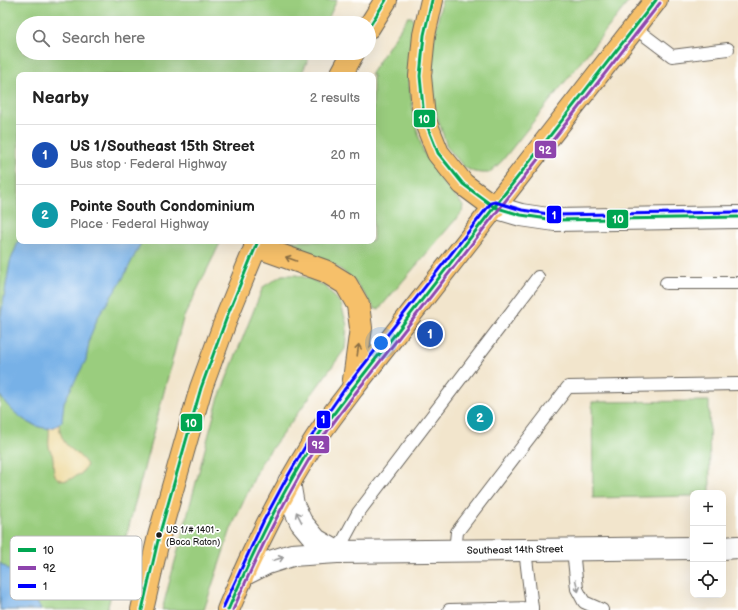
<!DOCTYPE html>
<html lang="en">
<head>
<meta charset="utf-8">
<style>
	body { margin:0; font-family:"Balsamiq Sans",sans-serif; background:#f2f2f2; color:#222 }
	.controls { position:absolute; right:12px; bottom:12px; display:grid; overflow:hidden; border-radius:8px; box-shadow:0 4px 16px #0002 }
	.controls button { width:36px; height:36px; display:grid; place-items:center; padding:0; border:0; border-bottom:1px solid #e0e0e0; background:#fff; color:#222; font:20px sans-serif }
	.you { position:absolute; left:381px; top:343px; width:14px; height:14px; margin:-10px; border:3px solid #fff; border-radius:50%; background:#1a73e8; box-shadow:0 0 0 6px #1a73e833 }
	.badge { display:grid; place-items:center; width:26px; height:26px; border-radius:50%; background:#b45309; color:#fff; font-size:13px; font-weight:700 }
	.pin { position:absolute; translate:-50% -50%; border:2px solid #fff; box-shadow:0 1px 4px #0006 }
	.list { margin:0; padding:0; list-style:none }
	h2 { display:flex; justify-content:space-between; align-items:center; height:52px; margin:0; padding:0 16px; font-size:17px }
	h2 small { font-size:13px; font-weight:400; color:#767676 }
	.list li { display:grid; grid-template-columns:26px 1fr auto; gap:12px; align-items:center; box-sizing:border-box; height:60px; padding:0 16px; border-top:1px solid #e0e0e0 }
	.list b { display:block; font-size:15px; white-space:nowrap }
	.list p { margin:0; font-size:13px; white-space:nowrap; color:#767676 }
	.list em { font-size:13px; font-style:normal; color:#767676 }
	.icon { flex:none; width:22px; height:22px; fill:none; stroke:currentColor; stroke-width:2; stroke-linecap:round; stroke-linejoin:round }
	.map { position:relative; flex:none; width:738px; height:610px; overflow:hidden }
	.search { position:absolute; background:#fff; box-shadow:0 4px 16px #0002; left:16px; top:16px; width:360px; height:44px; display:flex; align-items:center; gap:10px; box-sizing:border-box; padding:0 14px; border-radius:22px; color:#767676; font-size:15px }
	.panel { position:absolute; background:#fff; box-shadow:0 4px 16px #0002; left:16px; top:72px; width:360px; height:172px; border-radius:8px }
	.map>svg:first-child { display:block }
	.green { fill:#9acd7e; stroke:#5b744d }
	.sand { fill:#eeda9e; stroke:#857b5d }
	.water { fill:#77b1e7; stroke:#4a6682 }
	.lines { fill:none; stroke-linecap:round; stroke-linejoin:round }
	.service-casing { stroke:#67625a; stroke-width:14 }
	.minor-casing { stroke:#67625a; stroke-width:24 }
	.primary-casing { stroke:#67625a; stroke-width:24 }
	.service { stroke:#fff; stroke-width:12 }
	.minor { stroke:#fff; stroke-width:22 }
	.primary { stroke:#f6c06b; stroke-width:22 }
	.bus-1-casing { stroke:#fff; stroke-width:6 }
	.bus-2-casing { stroke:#fff; stroke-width:6 }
	.bus-3-casing { stroke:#fff; stroke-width:6 }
	.bus-1 { stroke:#00a651; stroke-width:3 }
	.bus-2 { stroke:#8e44ad; stroke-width:3 }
	.bus-3 { stroke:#00f; stroke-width:3 }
	.oneway { stroke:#896e44 }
	.oneway2 { stroke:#999 }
	.bus-dot { fill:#1c1c1c; stroke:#fff; stroke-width:1.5 }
	.labels { text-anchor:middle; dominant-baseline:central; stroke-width:3.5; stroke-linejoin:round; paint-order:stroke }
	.bus-label { font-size:9px; fill:#1c1c1c; stroke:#fff; text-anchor:start }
	.street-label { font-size:10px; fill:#1c1c1c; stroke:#fff }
	.key { fill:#fff; stroke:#bbb; stroke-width:1 }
	.key-label { font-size:11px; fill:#1c1c1c }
	.line-badge { stroke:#fff; stroke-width:1.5 }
	.badge-label { font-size:11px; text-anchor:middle; font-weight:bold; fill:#fff }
</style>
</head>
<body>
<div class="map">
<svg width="738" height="610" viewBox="0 0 738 610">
	<rect width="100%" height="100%" fill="#fff"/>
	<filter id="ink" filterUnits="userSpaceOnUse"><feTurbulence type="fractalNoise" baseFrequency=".025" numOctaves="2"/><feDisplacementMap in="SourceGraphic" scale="8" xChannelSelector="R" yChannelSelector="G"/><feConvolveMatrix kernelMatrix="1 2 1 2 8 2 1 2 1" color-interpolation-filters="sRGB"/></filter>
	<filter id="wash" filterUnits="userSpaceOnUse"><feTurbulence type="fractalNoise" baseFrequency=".012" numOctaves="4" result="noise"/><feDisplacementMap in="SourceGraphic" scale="16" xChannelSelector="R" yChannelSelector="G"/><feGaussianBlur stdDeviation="0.9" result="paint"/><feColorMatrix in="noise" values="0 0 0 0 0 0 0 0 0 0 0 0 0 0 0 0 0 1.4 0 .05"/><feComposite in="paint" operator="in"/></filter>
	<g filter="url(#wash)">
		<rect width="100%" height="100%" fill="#f2e5cc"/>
		<g class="green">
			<polygon points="2,0 337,0 326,23 23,23 23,53 311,53 301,75 19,75 19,241 221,241 183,319 107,610 0,610 0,3"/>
			<polygon points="442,0 630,0 502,161 489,173 482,173 474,172 464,167 447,147 433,103 429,62"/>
			<path d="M408,17H412L414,22L409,84L416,126L423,151L440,179L463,205L462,212L379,309H375C365,294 353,277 337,267C324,259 297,251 287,241H373V75H370Z"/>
			<polygon points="282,275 296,275 311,279 326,287 341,304 347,325 345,349 261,463 231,529 204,610 162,610 218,400 263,287"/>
			<polygon points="709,401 710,493 693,493 693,496 593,498 592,402"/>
		</g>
		<path class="sand" d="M59,423C61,451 76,447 87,465L81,474C74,475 69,483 61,480C51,477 54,465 53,458C53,454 49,450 49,446C48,441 50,434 49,427H54Z"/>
		<g class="water">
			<path d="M19,240L142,241L122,280L98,317L90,337L86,360L64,402L62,421C60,423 57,426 54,427C36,434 7,409 0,395V320L10,262Z"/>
			<polygon points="0,563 27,582 41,610 0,610"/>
		</g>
	</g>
	<g filter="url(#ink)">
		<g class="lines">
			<defs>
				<g id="service">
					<polyline points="635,28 672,56 728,49"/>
					<polyline points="666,283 738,283"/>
					<polyline points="573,549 577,589 584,602 602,610"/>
					<polyline points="525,550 532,608"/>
					<polyline points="455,551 457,532 568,387 738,384"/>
					<polyline points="337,552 358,513 538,277"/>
					<polyline points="449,610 532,608 532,610"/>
				</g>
				<g id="minor">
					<polyline points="494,207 521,215 555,220 738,217"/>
					<polyline points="289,482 293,505 301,522 316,540 337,552"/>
					<polyline points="723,548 738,547"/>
					<polyline points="243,575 267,563 292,555 337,552 693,548"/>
				</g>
				<g id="primary">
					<polyline points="432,0 424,35 420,76 424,118 438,153 463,184 494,207"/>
					<polyline points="369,27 386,0"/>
					<polyline points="341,75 353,53"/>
					<polyline points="255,246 325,271 346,284 358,305 361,328 353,387"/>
					<polyline points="142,610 159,536 201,388 228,314 258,241"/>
					<path d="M228,610C252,552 280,496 313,443C325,424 339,407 353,388L656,0"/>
				</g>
			</defs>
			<use href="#service" class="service-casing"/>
			<use href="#minor" class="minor-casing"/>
			<use href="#primary" class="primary-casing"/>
			<use href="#service" class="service"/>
			<use href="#minor" class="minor"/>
			<use href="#primary" class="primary"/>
			<defs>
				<g id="bus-1">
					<polyline points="432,0 424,35 420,76 424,118 438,153 463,184 494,207 521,215 555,220 738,217"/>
					<polyline points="369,27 386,0"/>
					<polyline points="142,610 159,536 201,388 228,314 258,241"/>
					<path d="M228,610C253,552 280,495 314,442C326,423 340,406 353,388L656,0"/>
				</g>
				<path id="bus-2" d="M233,610C258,553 285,497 318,445C330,426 344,409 357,391L660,3"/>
				<polyline id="bus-3" points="223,608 263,522 285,481 309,440 344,390 491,203 495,202 522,210 555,215 738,212"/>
			</defs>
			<use href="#bus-1" class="bus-1-casing"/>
			<use href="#bus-2" class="bus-2-casing"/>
			<use href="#bus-3" class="bus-3-casing"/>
			<use href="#bus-1" class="bus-1"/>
			<use href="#bus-2" class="bus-2"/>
			<use href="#bus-3" class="bus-3"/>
		</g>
		<defs><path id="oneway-shaft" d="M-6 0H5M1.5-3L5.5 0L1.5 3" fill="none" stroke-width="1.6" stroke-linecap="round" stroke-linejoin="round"/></defs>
		<g class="oneway">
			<use href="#oneway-shaft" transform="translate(291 259) rotate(-160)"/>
			<use href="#oneway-shaft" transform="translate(358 350) rotate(-82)"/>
		</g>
		<g class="oneway2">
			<use href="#oneway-shaft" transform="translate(299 517) rotate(-117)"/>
			<use href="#oneway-shaft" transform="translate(278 559) rotate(-17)"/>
			<use href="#oneway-shaft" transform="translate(577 586) rotate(76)"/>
		</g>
	</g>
	<circle class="bus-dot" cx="159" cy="535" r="3.5"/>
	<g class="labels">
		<g class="bus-label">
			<text x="166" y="530">US 1/# 1401 -<tspan x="166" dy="12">(Boca Raton)</tspan></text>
		</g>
		<g class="street-label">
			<text transform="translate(515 550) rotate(-1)">Southeast 14th Street</text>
		</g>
	</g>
	<rect x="10" y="536" width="132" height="64" rx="6" class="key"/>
	<rect x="18" y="548" width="18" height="4" fill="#00a651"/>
	<rect x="18" y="566" width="18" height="4" fill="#8e44ad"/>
	<rect x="18" y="584" width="18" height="4" fill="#00f"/>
	<g class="key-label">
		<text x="43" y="554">10</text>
		<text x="43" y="572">92</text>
		<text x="43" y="590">1</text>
	</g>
	<g class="line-badge">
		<rect x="413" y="109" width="23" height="19" rx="4" fill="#00a651"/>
		<rect x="534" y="140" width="23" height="19" rx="4" fill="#8e44ad"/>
		<rect x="546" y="205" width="16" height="19" rx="4" fill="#00f"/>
		<rect x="606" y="209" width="23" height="20" rx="4" fill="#00a651"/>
		<rect x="316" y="410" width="15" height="19" rx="4" fill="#00f"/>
		<rect x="180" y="413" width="23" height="19" rx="4" fill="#00a651"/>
		<rect x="307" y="435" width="23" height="19" rx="4" fill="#8e44ad"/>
	</g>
	<g class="badge-label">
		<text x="424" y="123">10</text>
		<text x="545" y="154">92</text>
		<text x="554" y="219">1</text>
		<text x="618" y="223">10</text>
		<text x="323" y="423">1</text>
		<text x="191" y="427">10</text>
		<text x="318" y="449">92</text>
	</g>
</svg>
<div class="controls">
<button>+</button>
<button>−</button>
<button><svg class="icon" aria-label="locate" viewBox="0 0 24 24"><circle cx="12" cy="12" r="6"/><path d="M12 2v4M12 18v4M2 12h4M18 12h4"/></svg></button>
</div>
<div class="you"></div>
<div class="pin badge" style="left:430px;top:334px;background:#1a4fb4">1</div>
<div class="pin badge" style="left:480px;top:418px;background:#0f9aa8">2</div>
<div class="search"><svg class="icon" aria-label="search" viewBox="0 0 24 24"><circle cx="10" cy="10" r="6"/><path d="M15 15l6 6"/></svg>Search here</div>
<section class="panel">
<h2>Nearby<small>2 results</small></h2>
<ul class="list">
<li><span class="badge" style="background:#1a4fb4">1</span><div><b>US 1/Southeast 15th Street</b><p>Bus stop · Federal Highway</p></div><em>20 m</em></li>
<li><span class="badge" style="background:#0f9aa8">2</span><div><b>Pointe South Condominium</b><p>Place · Federal Highway</p></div><em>40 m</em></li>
</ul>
</section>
</div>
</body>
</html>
